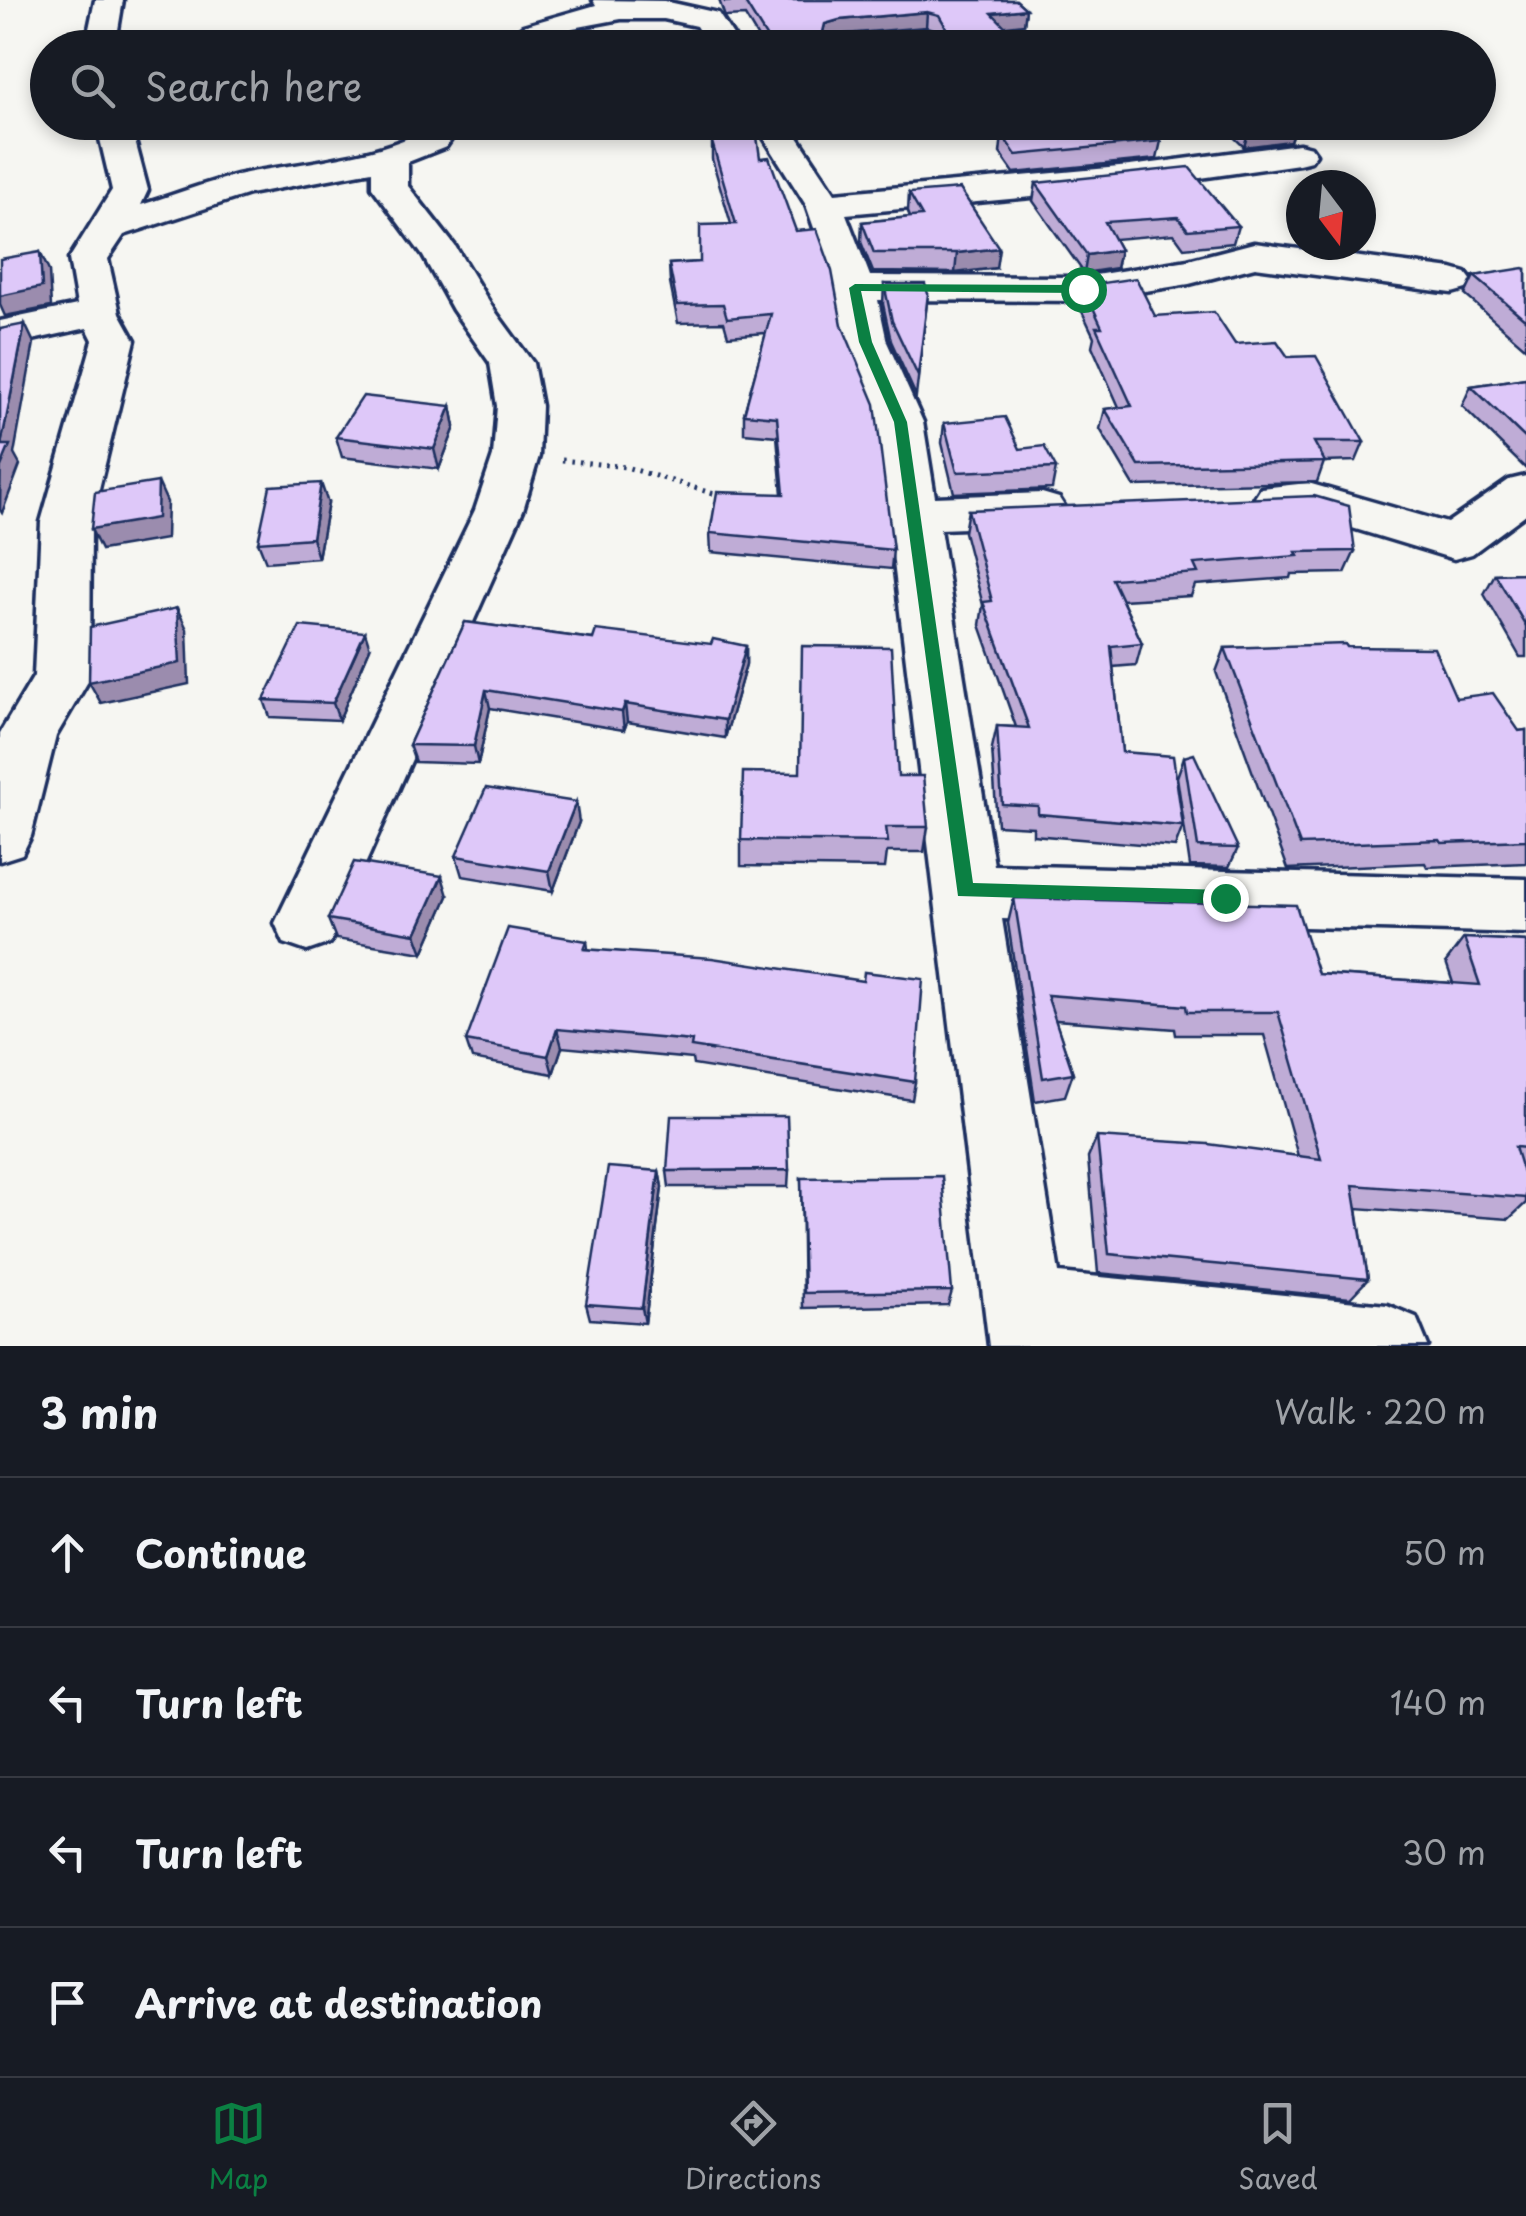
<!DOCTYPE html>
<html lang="en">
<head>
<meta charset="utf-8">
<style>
	body { margin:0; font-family:"Playpen Sans",sans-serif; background:#20242c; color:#f1f3f6 }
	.compass { position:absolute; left:1286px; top:170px; width:90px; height:90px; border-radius:50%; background:#171b24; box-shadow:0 5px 15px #0003; rotate:164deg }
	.stop { position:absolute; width:30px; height:30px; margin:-22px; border:8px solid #0b8043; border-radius:50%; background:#fff }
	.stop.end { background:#0b8043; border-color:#fff; box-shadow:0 2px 10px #0008 }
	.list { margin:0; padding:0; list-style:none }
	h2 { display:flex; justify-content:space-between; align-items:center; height:130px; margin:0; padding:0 40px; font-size:42px }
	h2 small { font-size:32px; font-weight:400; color:#9ea1a6 }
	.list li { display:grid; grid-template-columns:65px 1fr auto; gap:30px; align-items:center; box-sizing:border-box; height:150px; padding:0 40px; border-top:2px solid #363941 }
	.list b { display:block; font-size:38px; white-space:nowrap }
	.list em { font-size:32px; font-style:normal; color:#9ea1a6 }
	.icon { flex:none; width:55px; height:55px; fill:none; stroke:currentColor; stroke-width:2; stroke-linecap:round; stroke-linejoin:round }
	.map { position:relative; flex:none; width:1526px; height:1346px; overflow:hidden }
	.search { position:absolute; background:#171b24; box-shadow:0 5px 15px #0003; left:30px; right:30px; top:30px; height:110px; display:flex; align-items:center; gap:25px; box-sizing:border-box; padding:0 35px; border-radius:55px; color:#9ea1a6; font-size:38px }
	.sheet { height:730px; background:#171b24 }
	nav { display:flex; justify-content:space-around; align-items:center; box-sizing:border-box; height:140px; border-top:2px solid #363941; background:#171b24; font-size:28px; color:#9ea1a6 }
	nav a { display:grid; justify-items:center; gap:5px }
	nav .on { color:#0b8043 }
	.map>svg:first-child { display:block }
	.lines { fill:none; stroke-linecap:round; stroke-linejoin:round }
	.minor-casing { stroke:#1b2f5e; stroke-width:7 }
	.path { stroke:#1b2f5e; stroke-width:5; stroke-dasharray:2.5 6; stroke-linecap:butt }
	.minor { fill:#f6f6f2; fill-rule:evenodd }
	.wall { fill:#bfacd6; stroke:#1b2f5e; stroke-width:2.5 }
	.shaded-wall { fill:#9b8cae; stroke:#1b2f5e; stroke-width:2.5 }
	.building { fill:#dec8f9; stroke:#1b2f5e; stroke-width:2.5 }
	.route { fill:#0b8043 }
</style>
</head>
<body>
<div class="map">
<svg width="1526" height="1346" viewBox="0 0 1526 1346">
	<rect width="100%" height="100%" fill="#f6f6f2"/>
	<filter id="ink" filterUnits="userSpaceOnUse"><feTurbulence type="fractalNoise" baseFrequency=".01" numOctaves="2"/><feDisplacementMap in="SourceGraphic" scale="20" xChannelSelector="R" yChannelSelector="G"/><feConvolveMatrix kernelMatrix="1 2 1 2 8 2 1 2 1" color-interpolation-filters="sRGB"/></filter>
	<g filter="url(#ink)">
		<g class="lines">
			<defs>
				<g id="minor">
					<polygon points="95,0 123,0 115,48 85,48"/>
					<polygon points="593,0 664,1 718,13 741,48 710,48 696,26 664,19 621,19 573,28 530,48 495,48 523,26 596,5"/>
					<polygon points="926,31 937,34 941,40 937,46 824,48 828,41 839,39"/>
					<path d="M96,122H130L148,190L141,205C173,195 205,183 237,175C279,165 407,155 429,122H463L446,147L408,162V186L455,246L492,307L533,363L541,406L539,456L523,510L330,943L307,951L284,943L275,923L475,510L493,456L497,406L490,363L453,310L423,256L372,187V171L249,194L124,235L108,259L120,313L135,340L91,522L90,678L56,736L31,836L22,854L0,861V733L34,676L41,522L93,340L87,328L0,347V321L77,305L69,259L112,190Z"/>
					<polygon points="754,122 788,122 835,193 1130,166 1299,144 1311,147 1316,154 1311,161 1299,164 1130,188 846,214 870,276 1083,277 1188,260 1254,243 1452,269 1466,273 1472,281 1466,289 1452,293 1255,267 1189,284 1083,301 878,300 887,342 923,422 935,497 1042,493 1059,498 1066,509 1059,520 1042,525 940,529 994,865 1526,879 1526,933 1002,919 1059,1273 1387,1305 1416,1317 1428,1346 989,1346 877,422 845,342 835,288 806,205"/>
					<polygon points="1526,476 1526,514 1472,554 1454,559 1306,514 1278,514 1261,510 1254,499 1261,488 1308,483 1447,523 1509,480"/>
				</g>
			</defs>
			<use href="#minor" class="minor-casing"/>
			<polyline class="path" points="562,460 626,467 724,497"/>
			<use href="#minor" class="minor"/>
		</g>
		<g class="wall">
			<polygon points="719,0 1016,0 1026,9 1024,24 1005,26 1026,48 928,48 930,35 940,33 938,30 926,27 838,35 913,35 912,48 764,48 745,16 725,17"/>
			<polygon points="712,122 760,158 842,325 893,550 891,569 711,552 710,533 782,494 777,436 744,433 744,414 766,333 728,336 724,322 678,323 670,283 669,264 700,262 731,224 712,159"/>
			<polygon points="1065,122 1140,122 1161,141 1157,159 1014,173 1000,153 1002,135 1071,129"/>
			<polygon points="1218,122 1295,122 1296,123 1290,141 1244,147"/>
			<polygon points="1036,183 1238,226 1233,243 1184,248 1174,234 1114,239 1120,250 1116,268 1084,273 1033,201"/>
			<polygon points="909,193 996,268 955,273 873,272 861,242 862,222 910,217 908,212"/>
			<polygon points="1526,269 1526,348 1465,295 1474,276"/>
			<polygon points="884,284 928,294 916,396 891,341 883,304"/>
			<polygon points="1083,286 1155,316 1235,344 1288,357 1364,442 1356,461 1324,462 1317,482 1134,486 1100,429 1105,409 1119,407 1092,346 1094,337 1079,305"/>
			<polygon points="1526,378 1526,469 1462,406 1471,386"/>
			<polygon points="451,406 455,427 439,469 342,457 336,437"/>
			<polygon points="944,423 1020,449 1056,468 1052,489 954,493 942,443"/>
			<polygon points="328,503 318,558 266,562 258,542"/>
			<polygon points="968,510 1355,551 1345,573 1291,574 1290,578 1195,585 1191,596 1122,600 1142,643 1136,665 1113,667 1122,752 1183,826 1175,847 1033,835 1033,827 997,825 992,748 997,726 1016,727 980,625 983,605 964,532"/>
			<polygon points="1526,573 1526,657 1520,657 1484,594 1495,574"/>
			<polygon points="465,622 593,639 746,646 746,664 725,738 627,722 624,730 490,708 478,764 415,762 409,745"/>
			<polygon points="1347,647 1456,698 1519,731 1526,730 1526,863 1427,867 1425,863 1288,869 1216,672 1225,648"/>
			<polygon points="370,648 339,720 270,717 264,700"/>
			<polygon points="1184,757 1238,848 1229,867 1190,866 1177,777"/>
			<polygon points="898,776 928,827 924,852 887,852 885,868 741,866 741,840"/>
			<polygon points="579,822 553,891 462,876 456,856"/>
			<polygon points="448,896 423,953 336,939 328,919"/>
			<polygon points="1014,898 1318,974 1453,983 1446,962 1464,938 1526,941 1526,1171 1522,1171 1526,1183 1526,1203 1509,1219 1357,1208 1368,1279 1350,1298 1098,1273 1088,1158 1097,1137 1298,1156 1264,1035 1176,1035 1175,1029 1055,1020 1073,1073 1065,1096 1035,1101 1008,923"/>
			<polygon points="587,941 588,949 915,1082 912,1100 693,1065 692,1059 562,1047 553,1074 472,1059 466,1041"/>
			<polygon points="789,1170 788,1187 669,1187 667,1171"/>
			<polygon points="659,1171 662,1187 645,1323 590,1319 586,1304"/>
			<polygon points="801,1178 952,1291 948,1305 803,1308"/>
		</g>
		<g class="shaded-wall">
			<polygon points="1026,9 1024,24 990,28 992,13"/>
			<polygon points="927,12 926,27 822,36 825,24 839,20"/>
			<polygon points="913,35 912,48 893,48"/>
			<polygon points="1296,123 1290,141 1244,147 1249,129"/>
			<polygon points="999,248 996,268 955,273 957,253"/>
			<polygon points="1120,250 1116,268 1084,273 1087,255"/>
			<polygon points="40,252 49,271 51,307 5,316 0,305 0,296"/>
			<polygon points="25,324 34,343 14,454 20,465 2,513 0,510 1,445"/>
			<polygon points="451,406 455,427 439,469 434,449"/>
			<polygon points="158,482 167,502 166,539 101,550 91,529"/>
			<polygon points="321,483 328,503 318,558 312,538"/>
			<polygon points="177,608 187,629 189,684 101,703 89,682"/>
			<polygon points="365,632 370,648 339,720 333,703"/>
			<polygon points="746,646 746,664 725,738 725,720"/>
			<polygon points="486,690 490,708 478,764 474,746"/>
			<polygon points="625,704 627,722 624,730 622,712"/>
			<polygon points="576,802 579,822 553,891 549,871"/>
			<polygon points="442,876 448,896 423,953 416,934"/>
			<polygon points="557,1029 562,1047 553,1074 548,1056"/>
			<polygon points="659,1171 662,1187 645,1323 642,1308"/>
		</g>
		<g class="building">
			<polygon points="724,0 1016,0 1026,9 992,13 1026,48 939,48 930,35 939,34 946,27 939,15 927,12 839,20 825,24 822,36 913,35 893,48 773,48 744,1 725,2"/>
			<polygon points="712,36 728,36 732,48 712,48"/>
			<polygon points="712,122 755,122 760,158 769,157 796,231 817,229 832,271 842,325 875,404 893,550 710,533 717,492 784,494 777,417 744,414 771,314 727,318 723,304 677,305 669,264 700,262 700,225 736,224 712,142"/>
			<polygon points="1086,122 1140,122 1161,141 1016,155 1002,135 1091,127"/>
			<polygon points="1242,122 1295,122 1296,123 1249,129"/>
			<polygon points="1189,167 1238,226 1188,230 1178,217 1105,222 1120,250 1087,255 1036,183"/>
			<polygon points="960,189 999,248 957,253 874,253 862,222 922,216 909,193"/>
			<polygon points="40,252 42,287 0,296 0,259"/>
			<polygon points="1524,268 1526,269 1526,320 1474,276"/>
			<polygon points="1136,278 1155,316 1214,312 1235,344 1277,341 1288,357 1316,356 1364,442 1314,442 1325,462 1139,466 1105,409 1132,406 1096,327 1102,327 1083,286"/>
			<polygon points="884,284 925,284 928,294 918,376 892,321"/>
			<polygon points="25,324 1,445 10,445 0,469 0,329"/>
			<polygon points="1526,378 1526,439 1471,386"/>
			<polygon points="363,396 451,406 434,449 336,437"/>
			<polygon points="1005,417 1020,449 1044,446 1056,468 957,472 944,423"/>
			<polygon points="158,482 157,518 91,529 95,492"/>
			<polygon points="321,483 312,538 258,542 270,486"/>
			<polygon points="1314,496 1349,506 1355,551 1296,552 1298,556 1194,564 1198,573 1112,579 1142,643 1111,646 1122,752 1173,756 1183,826 1038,814 1038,806 1002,804 997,726 1029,728 983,602 992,601 968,510"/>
			<polygon points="1526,573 1526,626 1495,574"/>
			<polygon points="177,608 180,663 89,682 90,627"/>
			<polygon points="465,622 593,639 596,630 711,644 713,639 746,646 725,720 625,704 622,712 486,690 474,746 409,745"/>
			<polygon points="300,626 365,632 333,703 264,700"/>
			<polygon points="1345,644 1347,647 1434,648 1456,698 1493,693 1519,731 1526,730 1526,840 1442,843 1440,840 1300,845 1225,648"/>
			<polygon points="802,646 891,647 898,776 923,776 928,827 886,827 888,842 741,840 743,772 800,773"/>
			<polygon points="1194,754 1238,848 1198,847 1184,757"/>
			<polygon points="486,788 576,802 549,871 456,856"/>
			<polygon points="354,862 442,876 416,934 328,919"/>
			<polygon points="1014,898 1296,905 1318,974 1480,985 1464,938 1526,941 1526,1148 1515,1147 1526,1183 1526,1198 1353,1185 1368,1279 1109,1254 1097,1137 1208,1144 1321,1159 1278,1012 1187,1012 1186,1006 1047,995 1073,1073 1043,1078"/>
			<polygon points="508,928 587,941 584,949 712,958 863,981 864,972 923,979 915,1082 691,1047 692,1041 557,1029 548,1056 466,1041"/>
			<polygon points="671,1116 787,1116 789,1170 667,1171"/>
			<polygon points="608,1167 659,1171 642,1308 586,1304"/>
			<polygon points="942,1176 952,1291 804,1293 801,1178"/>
		</g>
	</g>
	<polygon class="route" points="855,284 1083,285 1089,289 1083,293 861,291 872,342 907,422 973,883 1225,890 1234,898 1232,904 958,896 894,422 859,342 849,288"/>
</svg>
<svg class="compass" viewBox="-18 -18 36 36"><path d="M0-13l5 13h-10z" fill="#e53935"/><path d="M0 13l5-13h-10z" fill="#9ea1a6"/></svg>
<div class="stop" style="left:1083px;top:289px"></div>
<div class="stop end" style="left:1225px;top:898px"></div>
<div class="search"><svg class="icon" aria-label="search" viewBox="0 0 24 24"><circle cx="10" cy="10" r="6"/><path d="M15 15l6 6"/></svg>Search here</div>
</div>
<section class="sheet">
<h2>3 min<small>Walk · 220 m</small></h2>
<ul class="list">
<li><svg class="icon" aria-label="ahead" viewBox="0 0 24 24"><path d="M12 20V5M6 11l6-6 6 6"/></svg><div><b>Continue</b></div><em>50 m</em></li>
<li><svg class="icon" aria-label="left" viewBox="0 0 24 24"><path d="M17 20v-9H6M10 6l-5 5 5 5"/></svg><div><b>Turn left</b></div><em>140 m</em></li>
<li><svg class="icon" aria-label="left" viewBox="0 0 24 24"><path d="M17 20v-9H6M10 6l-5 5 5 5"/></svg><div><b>Turn left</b></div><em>30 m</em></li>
<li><svg class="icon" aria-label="arrive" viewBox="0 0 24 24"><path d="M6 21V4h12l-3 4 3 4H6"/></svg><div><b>Arrive at destination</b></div></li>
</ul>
</section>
<nav>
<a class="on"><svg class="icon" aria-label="map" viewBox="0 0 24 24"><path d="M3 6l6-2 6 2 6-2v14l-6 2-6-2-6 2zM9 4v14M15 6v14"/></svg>Map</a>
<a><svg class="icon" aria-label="directions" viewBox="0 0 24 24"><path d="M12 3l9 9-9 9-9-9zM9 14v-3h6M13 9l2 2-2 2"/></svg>Directions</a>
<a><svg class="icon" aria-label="saved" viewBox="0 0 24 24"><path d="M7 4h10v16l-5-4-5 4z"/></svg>Saved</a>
</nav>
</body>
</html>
